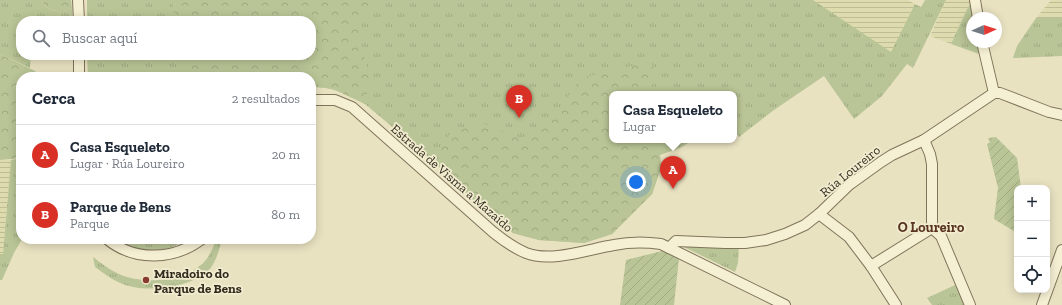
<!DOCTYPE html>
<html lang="es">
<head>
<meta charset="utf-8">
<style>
	body { margin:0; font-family:"Zilla Slab",serif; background:#f6f6f7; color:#1f2937 }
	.controls { position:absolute; right:12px; bottom:12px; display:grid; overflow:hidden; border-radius:8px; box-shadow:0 2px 10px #0003 }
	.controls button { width:36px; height:36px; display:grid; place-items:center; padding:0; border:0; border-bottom:1px solid #e0e1e3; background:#fff; color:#1f2937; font:20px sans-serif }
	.compass { position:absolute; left:966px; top:12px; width:36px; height:36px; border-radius:50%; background:#fff; box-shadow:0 2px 10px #0003; rotate:87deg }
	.you { position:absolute; left:636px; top:182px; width:14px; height:14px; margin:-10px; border:3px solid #fff; border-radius:50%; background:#1a73e8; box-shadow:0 0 0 6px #1a73e833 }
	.badge { display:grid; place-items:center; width:26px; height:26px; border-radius:50%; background:#d93025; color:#fff; font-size:13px; font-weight:700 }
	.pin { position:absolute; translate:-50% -33px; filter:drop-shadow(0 1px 2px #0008) }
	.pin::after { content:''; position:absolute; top:21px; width:14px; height:12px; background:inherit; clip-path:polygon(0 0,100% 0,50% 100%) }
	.popup { position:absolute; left:609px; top:91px; width:128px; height:52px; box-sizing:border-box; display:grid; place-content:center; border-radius:8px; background:#fff; filter:drop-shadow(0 1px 3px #0005); font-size:13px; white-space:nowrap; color:#747a83 }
	.popup b { font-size:15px; color:#1f2937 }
	.popup::after { content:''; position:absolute; left:50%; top:100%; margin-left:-8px; border:8px solid transparent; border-top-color:#fff }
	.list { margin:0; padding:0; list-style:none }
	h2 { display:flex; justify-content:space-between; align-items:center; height:52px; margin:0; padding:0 16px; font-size:17px }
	h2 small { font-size:13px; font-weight:400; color:#747a83 }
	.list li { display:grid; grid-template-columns:26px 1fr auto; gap:12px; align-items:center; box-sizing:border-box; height:60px; padding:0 16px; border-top:1px solid #e0e1e3 }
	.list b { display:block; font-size:15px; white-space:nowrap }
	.list p { margin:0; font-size:13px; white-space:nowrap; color:#747a83 }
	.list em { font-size:13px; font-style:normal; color:#747a83 }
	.icon { flex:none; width:22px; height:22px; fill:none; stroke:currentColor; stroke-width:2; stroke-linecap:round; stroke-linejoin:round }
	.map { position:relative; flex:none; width:1062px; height:305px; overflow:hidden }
	.search { position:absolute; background:#fff; box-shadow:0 2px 10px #0003; left:16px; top:16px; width:300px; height:44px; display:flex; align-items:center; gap:10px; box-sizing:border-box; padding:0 14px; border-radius:16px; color:#747a83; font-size:15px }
	.panel { position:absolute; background:#fff; box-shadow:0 2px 10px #0003; left:16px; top:72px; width:300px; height:172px; border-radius:16px }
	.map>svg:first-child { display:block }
	.farmland { fill:url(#farmland-rules) }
	.grass { fill:url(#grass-tufts) }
	.forest { fill:url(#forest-crowns) }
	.garden { fill:url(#garden-furrows) }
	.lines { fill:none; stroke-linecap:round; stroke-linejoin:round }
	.minor-casing { stroke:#80745a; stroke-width:12 }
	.minor { stroke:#f5efd3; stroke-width:10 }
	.poi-dot { fill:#893b30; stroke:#f1eccf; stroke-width:1.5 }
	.labels { text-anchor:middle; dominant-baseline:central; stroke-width:3.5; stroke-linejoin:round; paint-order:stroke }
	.street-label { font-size:13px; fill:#312a1d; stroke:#f1eccf }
	.poi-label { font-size:13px; font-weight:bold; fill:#312a1d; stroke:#f1eccf; text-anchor:start }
	.neighbourhood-label { font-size:14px; font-weight:bold; fill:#5a3421; stroke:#f1eccf }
</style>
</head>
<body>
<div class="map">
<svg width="1062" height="305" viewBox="0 0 1062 305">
	<defs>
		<pattern id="farmland-rules" width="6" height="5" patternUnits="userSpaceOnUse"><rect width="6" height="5" fill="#dedcaf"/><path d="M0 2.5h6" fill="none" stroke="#bfbd96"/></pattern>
		<pattern id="grass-tufts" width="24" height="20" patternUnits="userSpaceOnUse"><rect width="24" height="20" fill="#b9c596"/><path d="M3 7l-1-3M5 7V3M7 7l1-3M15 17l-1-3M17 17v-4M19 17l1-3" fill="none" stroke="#a0a981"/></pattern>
		<pattern id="forest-crowns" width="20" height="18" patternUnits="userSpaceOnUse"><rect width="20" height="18" fill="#b9c596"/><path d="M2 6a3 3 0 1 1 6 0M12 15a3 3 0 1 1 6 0" fill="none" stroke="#a0a981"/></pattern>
		<pattern id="garden-furrows" width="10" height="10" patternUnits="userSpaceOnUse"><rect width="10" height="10" fill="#b9c596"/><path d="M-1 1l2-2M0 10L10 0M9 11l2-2" fill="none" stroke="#a0a981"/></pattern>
	</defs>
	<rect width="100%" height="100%" fill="#e9e2c1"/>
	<g class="farmland">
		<polygon points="813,0 908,0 915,4 891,53"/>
		<polygon points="946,0 973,0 974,5 969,5 951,44 930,36"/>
		<polygon points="1051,0 1062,0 1062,18 1036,18"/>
		<polygon points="0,160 11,160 3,255 0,254"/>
	</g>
	<g class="grass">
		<path d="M0,0H41C47,12 61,14 72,8L73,21H21V55H31L30,68L0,54Z"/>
		<polygon points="87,0 813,0 891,52 915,4 921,7 925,0 946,0 913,68 907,64 882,96 854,119 824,76 774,110 739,137 734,130 734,94 612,94 612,140 693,140 680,148 660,155 661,168 652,194 612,234 584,243 539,240 513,233 488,214 433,161 365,104 333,89 317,87 311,88 311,77 88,77 87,55 311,55 311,21 87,21"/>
		<polygon points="969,5 974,5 976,18 972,18 972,42 980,42 982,55 951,44"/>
		<polygon points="1036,18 1062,18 1062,56 1013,58 1017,46"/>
		<polygon points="21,158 21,239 22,239 14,253 2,280 0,280 0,254 3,254 11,160"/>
		<path d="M118,239H186C167,255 138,252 118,239Z"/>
		<path d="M216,239H222C219,250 216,264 207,272C186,289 142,294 118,282C110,278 102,272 95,267L93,257C101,263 110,270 119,274C143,285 187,282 205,261C210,255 214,246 216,239Z"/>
		<polygon points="680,245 739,245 738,263 735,272"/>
		<polygon points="955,285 965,305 932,305 927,298"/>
	</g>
	<g class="forest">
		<path d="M41,0H71L72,8C61,14 47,12 41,0Z"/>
		<path d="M172,0H372L358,32L370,78L365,104C348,96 330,84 311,88V77H187L181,55H311V21H175Z"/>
		<polygon points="0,54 35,71 39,77 21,77 21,158 0,160"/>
		<polygon points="652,61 655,94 612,94 612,140 659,140 661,168 652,194 612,234 584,243 539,240 513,233 488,214 433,161 451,132 482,123 523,139 553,117 581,78"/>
	</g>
	<g class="garden">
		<polygon points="996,137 1017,158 1021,188 1017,188 1017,233 994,219 998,188 987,144 990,142 988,138"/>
		<polygon points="662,251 679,258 674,305 620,305 626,260"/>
	</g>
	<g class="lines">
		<defs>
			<g id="minor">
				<polyline points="78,0 79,21"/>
				<polyline points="975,0 978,18"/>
				<polyline points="982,42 994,93"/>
				<polyline points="79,55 79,77"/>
				<path d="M311,100H335L352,107L493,232C503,240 514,248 526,253C551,263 589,249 614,245C629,242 646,242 661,244L785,305"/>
				<polyline points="924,140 930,154 932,164 932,228 941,236 970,305"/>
				<polyline points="819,214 849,237 871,266 896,305"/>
				<path d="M107,239C135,262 174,260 202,239"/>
				<polyline points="669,248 676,241 725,243 745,243 766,240 785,234 805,225 819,214 849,185 881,162 892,155 924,140 994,93 1000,93 1049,112 1062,115"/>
				<polyline points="871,266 932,228"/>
				<polyline points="1042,305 1062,250"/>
			</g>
		</defs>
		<use href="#minor" class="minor-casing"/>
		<use href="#minor" class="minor"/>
	</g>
	<circle class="poi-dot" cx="146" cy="280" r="4"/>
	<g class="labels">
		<g class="street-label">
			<text transform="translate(850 171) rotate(-39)">Rúa Loureiro</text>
			<text transform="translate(452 178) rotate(41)">Estrada de Visma a Mazaído</text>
		</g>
		<g class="poi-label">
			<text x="154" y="273">Miradoiro do<tspan x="154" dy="15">Parque de Bens</tspan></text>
		</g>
		<g class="neighbourhood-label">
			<text x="931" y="227">O Loureiro</text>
		</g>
	</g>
</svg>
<div class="controls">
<button>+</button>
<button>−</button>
<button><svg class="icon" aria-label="locate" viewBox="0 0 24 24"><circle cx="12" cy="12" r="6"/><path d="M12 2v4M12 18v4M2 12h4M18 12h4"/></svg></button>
</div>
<svg class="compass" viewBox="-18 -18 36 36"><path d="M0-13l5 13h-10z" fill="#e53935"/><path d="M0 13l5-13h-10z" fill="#747a83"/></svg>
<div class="you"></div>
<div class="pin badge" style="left:673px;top:189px">A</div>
<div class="popup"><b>Casa Esqueleto</b>Lugar</div>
<div class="pin badge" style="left:519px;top:118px">B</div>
<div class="search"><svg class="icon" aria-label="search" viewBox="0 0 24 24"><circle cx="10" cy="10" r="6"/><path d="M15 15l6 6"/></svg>Buscar aquí</div>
<section class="panel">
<h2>Cerca<small>2 resultados</small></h2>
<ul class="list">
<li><span class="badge">A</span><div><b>Casa Esqueleto</b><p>Lugar · Rúa Loureiro</p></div><em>20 m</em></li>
<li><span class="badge">B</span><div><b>Parque de Bens</b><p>Parque</p></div><em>80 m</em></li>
</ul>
</section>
</div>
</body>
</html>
